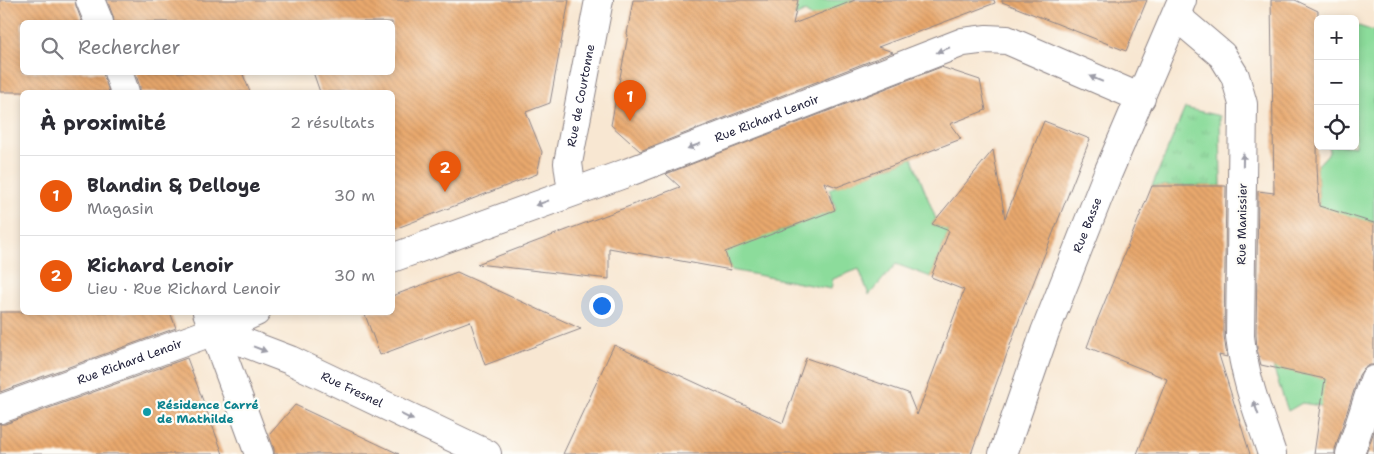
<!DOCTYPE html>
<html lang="fr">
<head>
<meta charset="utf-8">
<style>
	body { margin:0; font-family:"Shantell Sans",sans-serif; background:#f7f7f7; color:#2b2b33 }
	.controls { position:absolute; right:15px; top:15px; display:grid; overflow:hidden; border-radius:8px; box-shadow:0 2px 8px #0003 }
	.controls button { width:45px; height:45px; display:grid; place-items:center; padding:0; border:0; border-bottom:1px solid #e1e1e2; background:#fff; color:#2b2b33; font:25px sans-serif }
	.you { position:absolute; left:601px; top:305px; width:18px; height:18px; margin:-12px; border:4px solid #fff; border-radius:50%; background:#1a73e8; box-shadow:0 0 0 8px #1a73e833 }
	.badge { display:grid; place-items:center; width:32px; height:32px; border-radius:50%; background:#ea580c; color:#fff; font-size:16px; font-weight:700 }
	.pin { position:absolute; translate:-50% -41px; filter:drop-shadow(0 1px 2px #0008) }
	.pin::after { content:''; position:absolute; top:26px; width:18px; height:15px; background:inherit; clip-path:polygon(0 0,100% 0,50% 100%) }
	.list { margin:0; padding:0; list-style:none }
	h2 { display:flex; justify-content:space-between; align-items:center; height:65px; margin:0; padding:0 20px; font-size:21px }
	h2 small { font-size:16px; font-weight:400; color:#7c7c81 }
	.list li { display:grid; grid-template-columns:32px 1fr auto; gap:15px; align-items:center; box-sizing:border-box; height:80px; padding:0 20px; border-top:1px solid #e1e1e2 }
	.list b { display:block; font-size:19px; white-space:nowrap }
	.list p { margin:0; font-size:16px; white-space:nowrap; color:#7c7c81 }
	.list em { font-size:16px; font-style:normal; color:#7c7c81 }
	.icon { flex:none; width:28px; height:28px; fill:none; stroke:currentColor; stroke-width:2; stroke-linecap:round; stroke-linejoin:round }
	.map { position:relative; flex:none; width:1374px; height:454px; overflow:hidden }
	.search { position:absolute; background:#fff; box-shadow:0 2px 8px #0003; left:20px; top:20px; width:375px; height:55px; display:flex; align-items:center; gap:12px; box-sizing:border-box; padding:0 18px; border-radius:8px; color:#7c7c81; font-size:19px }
	.panel { position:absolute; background:#fff; box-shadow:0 2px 8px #0003; left:20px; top:90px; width:375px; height:225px; border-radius:8px }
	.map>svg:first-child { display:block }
	.grass { fill:url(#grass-tufts); stroke:#577f6b }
	.garden { fill:#8cdc9b; stroke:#577f6b }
	.building { fill:url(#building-back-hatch) }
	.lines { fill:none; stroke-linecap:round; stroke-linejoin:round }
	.minor-casing { stroke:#8d8486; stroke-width:30 }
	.minor { stroke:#fff; stroke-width:28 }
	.oneway { fill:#9c9ca7 }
	.culture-dot { fill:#0f9aa8; stroke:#fdfcf7; stroke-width:2 }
	.labels { text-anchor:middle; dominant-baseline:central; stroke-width:4.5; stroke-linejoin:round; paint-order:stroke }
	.street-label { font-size:12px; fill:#22223b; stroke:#fdfcf7 }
	.culture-label { font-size:12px; font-weight:bold; fill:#0d838f; stroke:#fdfcf7; text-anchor:start }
</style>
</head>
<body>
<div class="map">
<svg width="1374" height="454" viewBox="0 0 1374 454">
	<defs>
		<pattern id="grass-tufts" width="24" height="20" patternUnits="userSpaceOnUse" patternTransform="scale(1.25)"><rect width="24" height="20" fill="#8cdc9b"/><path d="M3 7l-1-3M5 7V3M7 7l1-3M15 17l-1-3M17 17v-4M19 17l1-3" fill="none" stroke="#78bc86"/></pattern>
		<pattern id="building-back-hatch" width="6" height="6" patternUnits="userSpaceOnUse" patternTransform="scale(1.25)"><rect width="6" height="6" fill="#e8a86d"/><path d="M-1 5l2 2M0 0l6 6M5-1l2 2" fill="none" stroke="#c7905f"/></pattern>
	</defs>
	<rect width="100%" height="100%" fill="#fdfcf7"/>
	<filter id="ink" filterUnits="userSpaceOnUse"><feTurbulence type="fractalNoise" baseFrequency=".02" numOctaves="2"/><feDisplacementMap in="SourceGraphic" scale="10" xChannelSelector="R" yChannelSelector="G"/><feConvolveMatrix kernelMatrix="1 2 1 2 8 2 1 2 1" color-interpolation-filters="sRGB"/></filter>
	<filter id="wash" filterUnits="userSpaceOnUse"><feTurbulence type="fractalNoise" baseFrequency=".0096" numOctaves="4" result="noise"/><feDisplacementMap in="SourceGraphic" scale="20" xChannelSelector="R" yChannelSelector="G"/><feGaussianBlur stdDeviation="1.12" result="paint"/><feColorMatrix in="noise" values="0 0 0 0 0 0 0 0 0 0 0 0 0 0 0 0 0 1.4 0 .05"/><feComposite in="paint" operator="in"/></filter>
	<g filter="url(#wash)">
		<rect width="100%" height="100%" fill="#f8e7d2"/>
		<polygon class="grass" points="1185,108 1220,116 1221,186 1152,186"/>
		<g class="garden">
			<polygon points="798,0 855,0 816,20 805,12 795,17"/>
			<polygon points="1355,25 1374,31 1374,223 1319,208 1317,166 1329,153 1329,146 1355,146"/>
			<polygon points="912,158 936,219 932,224 949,231 931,277 896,264 869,295 859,269 833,279 831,289 731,270 721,243 778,232 836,209 829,189"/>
			<polygon points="1273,367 1340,382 1321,406 1302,403 1288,411"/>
		</g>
		<g id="blocks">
			<g class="building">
				<polygon points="0,0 75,0 76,6 82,22 22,22 22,72 103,72 109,92 0,92"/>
				<polygon points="107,0 569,0 550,103 526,112 542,152 537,174 392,230 392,92 320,92 313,72 392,72 392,22 114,22 113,16"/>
				<polygon points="633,0 798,0 793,24 855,0 994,0 995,3 878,47 893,52 640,151 611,125 628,35 627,34"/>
				<polygon points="1002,0 1147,0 1126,51 1002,2"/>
				<polygon points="1271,0 1295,0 1318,11 1317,166 1319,206 1374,223 1374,365 1370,365 1364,368 1359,375 1335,449 1335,454 1314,454 1325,379 1261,365 1257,349 1256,335 1258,191 1274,193"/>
				<polygon points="941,67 980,80 986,110 950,124 961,139 837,187 824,182 835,210 725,252 731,270 609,248 609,279 477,264 680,187 666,174"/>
				<polygon points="135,72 242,72 250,92 140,92 140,87"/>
				<polygon points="1044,121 1090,139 1022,312 971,454 563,454 614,345 783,423 806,358 908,393 917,415 964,290 931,277 949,231 932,224 993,150 1005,218"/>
				<polygon points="1152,186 1226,186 1224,336 1227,357 1219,355 1250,454 1137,454 1167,379 1087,347 1094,328"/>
				<polygon points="457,272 581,329 485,365 470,321 380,355 364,312 392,312 392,296"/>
				<polygon points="0,312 170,312 176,328 0,392"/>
				<polygon points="187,358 223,454 0,454 0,424 5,424"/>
				<polygon points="295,405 399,454 274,454 274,449 269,435"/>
				<polygon points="1374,431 1374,454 1366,454"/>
			</g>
		</g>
	</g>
	<g filter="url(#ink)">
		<use href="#blocks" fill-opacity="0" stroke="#8d8486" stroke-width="1"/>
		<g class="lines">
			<defs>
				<g id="minor">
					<polyline points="90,0 99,22"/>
					<path d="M1176,16L1222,55L1235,76L1243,104L1240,336C1244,377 1259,415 1272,454"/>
					<polyline points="118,72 125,92"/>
					<path id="s1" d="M572,192L568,163L599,0"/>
					<path id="s2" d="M392,258L629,172L963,42L987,39L1007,40L1141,98"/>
					<polyline points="207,312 259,454"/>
					<path id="s3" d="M214,331L290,360L487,454"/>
					<path id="s4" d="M0,409L214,331L256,312"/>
					<path id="s5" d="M1003,454L1045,332L1107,175L1182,0"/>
					<polyline points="1350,454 1374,380"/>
				</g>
			</defs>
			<use href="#minor" class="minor-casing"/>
			<use href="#minor" class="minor"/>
		</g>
		<defs><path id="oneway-solid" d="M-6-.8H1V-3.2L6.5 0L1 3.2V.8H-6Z" transform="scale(1.25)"/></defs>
		<g class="oneway">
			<use href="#oneway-solid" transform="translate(943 50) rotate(159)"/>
			<use href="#oneway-solid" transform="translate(1096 79) rotate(-157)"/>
			<use href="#oneway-solid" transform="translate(694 146) rotate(159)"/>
			<use href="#oneway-solid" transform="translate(1243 160) rotate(-89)"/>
			<use href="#oneway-solid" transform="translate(542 203) rotate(160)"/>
			<use href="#oneway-solid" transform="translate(260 349) rotate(21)"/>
			<use href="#oneway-solid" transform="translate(1256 408) rotate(-109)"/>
			<use href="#oneway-solid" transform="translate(407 417) rotate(26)"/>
		</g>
	</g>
	<circle class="culture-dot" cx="147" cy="412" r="5"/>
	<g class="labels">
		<g class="street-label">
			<text stroke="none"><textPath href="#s1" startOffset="98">Rue de Courtonne</textPath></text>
			<text stroke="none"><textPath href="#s2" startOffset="400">Rue Richard Lenoir</textPath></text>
			<text transform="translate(1242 224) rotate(-89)">Rue Manissier</text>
			<text stroke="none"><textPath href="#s5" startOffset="244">Rue Basse</textPath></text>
			<text stroke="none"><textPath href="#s4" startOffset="138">Rue Richard Lenoir</textPath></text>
			<text stroke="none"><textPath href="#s3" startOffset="150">Rue Fresnel</textPath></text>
		</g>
		<g class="culture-label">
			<text x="157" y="405">Résidence Carré<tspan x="157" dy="14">de Mathilde</tspan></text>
		</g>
	</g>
</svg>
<div class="controls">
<button>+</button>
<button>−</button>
<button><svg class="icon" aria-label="locate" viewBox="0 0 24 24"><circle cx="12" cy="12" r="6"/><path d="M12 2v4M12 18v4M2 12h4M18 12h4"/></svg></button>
</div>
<div class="you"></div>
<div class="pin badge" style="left:630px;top:121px">1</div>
<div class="pin badge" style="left:445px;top:192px">2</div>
<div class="search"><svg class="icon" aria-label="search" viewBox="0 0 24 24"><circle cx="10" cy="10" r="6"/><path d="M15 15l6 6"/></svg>Rechercher</div>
<section class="panel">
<h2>À proximité<small>2 résultats</small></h2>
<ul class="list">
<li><span class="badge">1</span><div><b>Blandin &amp; Delloye</b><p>Magasin</p></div><em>30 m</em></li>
<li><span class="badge">2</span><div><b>Richard Lenoir</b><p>Lieu · Rue Richard Lenoir</p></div><em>30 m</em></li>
</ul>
</section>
</div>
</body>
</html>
